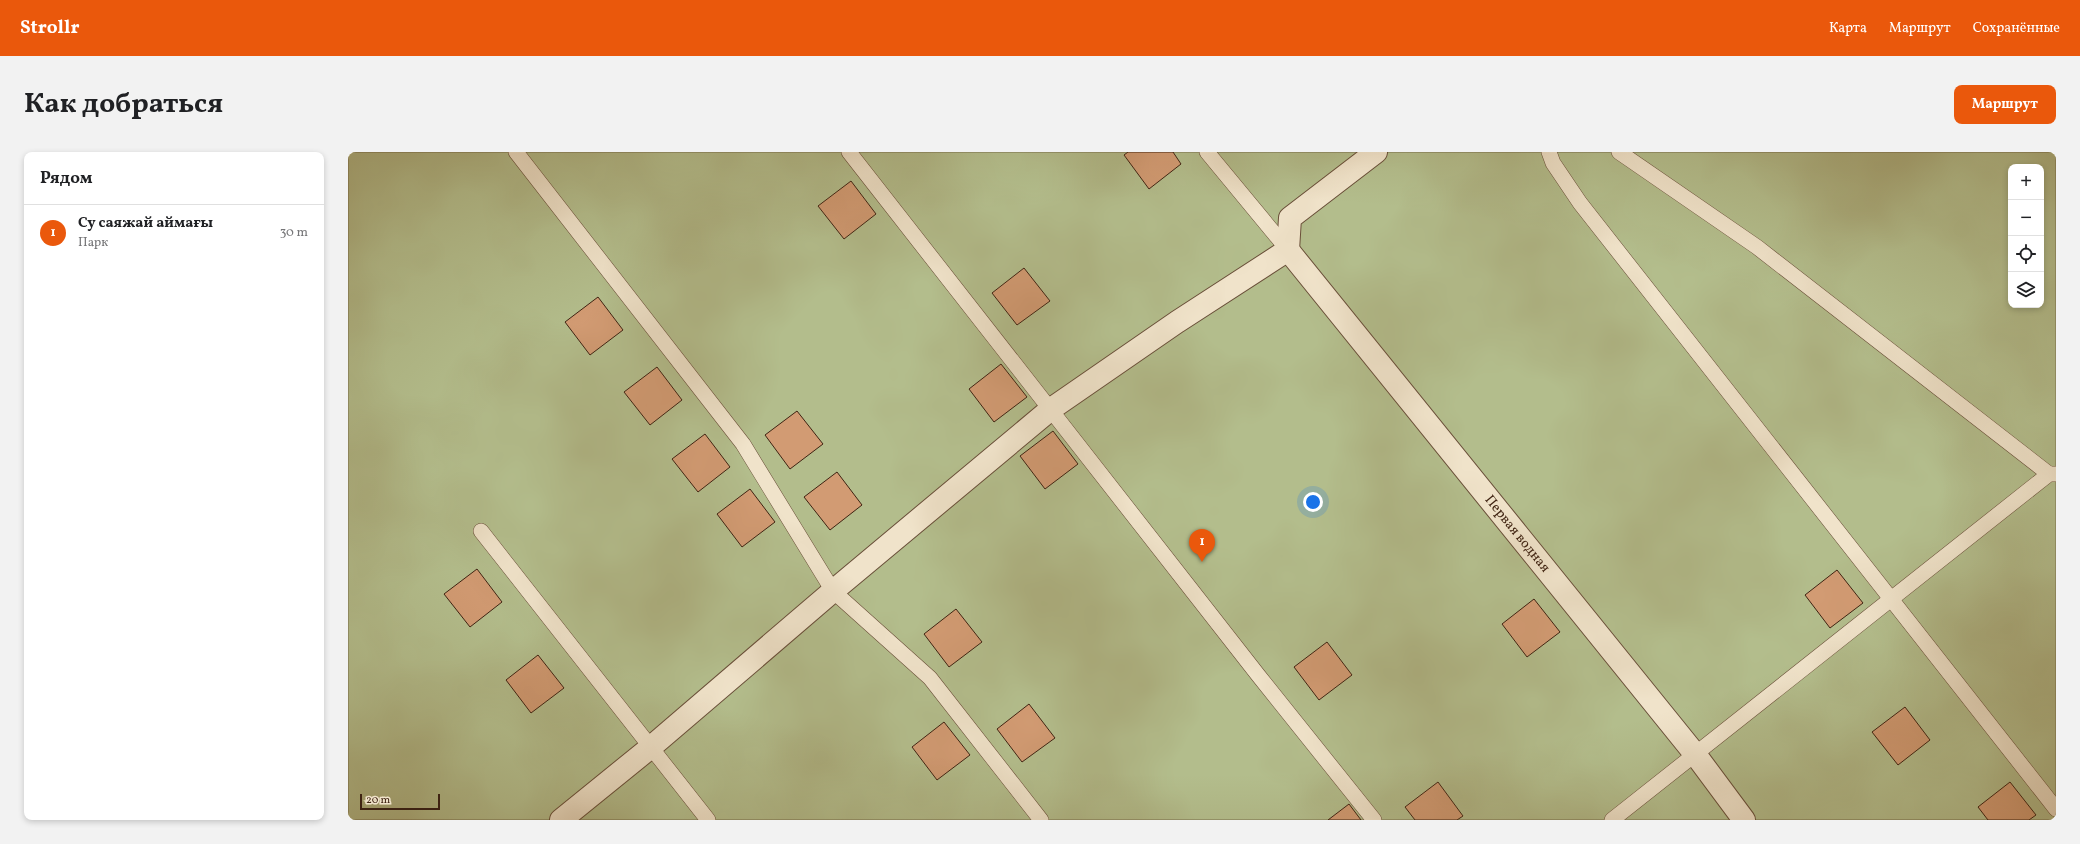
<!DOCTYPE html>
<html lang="ru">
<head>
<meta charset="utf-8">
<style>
	body { margin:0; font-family:Vollkorn,serif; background:#f2f2f2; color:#202124 }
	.controls { position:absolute; right:12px; top:12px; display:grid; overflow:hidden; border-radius:8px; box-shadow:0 2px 6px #0003 }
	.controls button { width:36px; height:36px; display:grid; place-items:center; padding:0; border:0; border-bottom:1px solid #e0e0e0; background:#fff; color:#202124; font:20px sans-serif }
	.scale { position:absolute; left:12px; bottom:10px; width:80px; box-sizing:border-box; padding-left:4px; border:2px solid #3f2312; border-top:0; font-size:11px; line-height:14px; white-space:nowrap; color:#3f2312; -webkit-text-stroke:3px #f0e3ca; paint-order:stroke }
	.you { position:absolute; left:965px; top:350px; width:14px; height:14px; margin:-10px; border:3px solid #fff; border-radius:50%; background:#1a73e8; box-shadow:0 0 0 6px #1a73e833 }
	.badge { display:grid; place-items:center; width:26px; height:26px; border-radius:50%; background:#ea580c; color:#fff; font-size:13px; font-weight:700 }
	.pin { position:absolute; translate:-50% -33px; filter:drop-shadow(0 1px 2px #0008) }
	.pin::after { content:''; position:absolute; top:21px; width:14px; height:12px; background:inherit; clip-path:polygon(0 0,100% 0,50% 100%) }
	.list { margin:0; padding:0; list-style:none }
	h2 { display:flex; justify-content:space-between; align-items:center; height:52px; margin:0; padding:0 16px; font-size:17px }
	h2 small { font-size:13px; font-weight:400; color:#757577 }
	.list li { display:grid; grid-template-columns:26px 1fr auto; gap:12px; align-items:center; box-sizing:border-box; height:56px; padding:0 16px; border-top:1px solid #e0e0e0 }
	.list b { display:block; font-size:15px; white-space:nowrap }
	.list p { margin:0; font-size:13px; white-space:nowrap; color:#757577 }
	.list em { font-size:13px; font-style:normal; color:#757577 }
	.icon { flex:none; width:22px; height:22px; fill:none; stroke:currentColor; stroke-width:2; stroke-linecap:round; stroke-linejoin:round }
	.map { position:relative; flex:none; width:1708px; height:668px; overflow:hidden; border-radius:8px }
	header { display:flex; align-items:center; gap:24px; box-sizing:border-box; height:56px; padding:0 20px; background:#ea580c; color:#fff }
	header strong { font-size:19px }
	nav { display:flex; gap:22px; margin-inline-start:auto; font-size:14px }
	.intro { display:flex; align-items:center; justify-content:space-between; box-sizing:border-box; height:96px; padding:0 24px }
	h1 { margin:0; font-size:28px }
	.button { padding:10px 18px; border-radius:8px; background:#ea580c; color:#fff; font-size:14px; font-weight:700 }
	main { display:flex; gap:24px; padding:0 24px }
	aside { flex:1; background:#fff; border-radius:8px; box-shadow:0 2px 6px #0003 }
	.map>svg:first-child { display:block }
	.green { fill:#b3bd8c; stroke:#79704f; fill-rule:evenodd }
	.building { fill:#d29b73; stroke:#3f2312 }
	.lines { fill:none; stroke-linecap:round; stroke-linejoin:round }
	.lane-casing { stroke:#694f39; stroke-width:16 }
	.street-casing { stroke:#694f39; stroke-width:24 }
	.lane { stroke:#f0e3ca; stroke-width:15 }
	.street { stroke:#f0e3ca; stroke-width:22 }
	.labels { text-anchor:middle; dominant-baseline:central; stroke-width:4; stroke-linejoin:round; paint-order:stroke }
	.street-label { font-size:14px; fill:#3f2312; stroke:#f0e3ca }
</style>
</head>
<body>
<header>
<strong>Strollr</strong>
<nav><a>Карта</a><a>Маршрут</a><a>Сохранённые</a></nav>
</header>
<div class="intro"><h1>Как добраться</h1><a class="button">Маршрут</a></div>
<main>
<aside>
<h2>Рядом<small></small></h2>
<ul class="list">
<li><span class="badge">1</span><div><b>Су саяжай аймағы</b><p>Парк</p></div><em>30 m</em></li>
</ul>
</aside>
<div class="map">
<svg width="1708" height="668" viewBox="0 0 1708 668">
	<rect width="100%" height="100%" fill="#e8d4ae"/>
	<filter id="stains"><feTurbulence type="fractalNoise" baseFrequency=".005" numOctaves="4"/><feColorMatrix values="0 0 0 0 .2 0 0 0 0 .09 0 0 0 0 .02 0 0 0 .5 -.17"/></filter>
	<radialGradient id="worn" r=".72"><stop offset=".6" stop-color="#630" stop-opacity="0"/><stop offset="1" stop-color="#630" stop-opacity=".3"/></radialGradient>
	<path class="green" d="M0,0H1708V668H0ZM1663,15H1693V153H1663Z"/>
	<g class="building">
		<polygon points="780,0 825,0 833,12 801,37 776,3"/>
		<polygon points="503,29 528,62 496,87 470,54"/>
		<polygon points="676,116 702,149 669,173 644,141"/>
		<polygon points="250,145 275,178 242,203 217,170"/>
		<polygon points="653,212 679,245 646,270 621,237"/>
		<polygon points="309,215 334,248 302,273 276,240"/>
		<polygon points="449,259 475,292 442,317 417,283"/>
		<polygon points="705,279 730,312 697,337 672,304"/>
		<polygon points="357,282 382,315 350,340 324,307"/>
		<polygon points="489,320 514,353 482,378 456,345"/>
		<polygon points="402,337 427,370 394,395 369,362"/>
		<polygon points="129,417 154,450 122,475 96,442"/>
		<polygon points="1489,418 1515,451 1482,476 1457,443"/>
		<polygon points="1186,447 1212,480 1179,505 1154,472"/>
		<polygon points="608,457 634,490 601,515 576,482"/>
		<polygon points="979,490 1004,523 971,548 946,515"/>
		<polygon points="190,503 216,536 183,561 158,528"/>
		<polygon points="681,552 707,586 674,610 649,577"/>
		<polygon points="1557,555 1582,588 1550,613 1524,580"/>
		<polygon points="596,570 622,603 589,628 564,595"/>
		<polygon points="1090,630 1115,664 1109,668 1067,668 1057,655"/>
		<polygon points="1662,630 1688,663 1681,668 1640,668 1630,655"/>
		<polygon points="1001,652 1013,668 980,668"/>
	</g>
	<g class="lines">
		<defs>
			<g id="lane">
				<polyline points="168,0 395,292 485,439 582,526 693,668"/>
				<polyline points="501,0 910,523 1026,668"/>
				<polyline points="859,0 940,98"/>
				<polyline points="1201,0 1205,11 1232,51 1708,657"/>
				<polyline points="1271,0 1409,95 1701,322"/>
				<polyline points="133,379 360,668"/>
				<polyline points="1264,668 1701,322 1708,322"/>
			</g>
			<g id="street">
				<polyline points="940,98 1347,602 1396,668"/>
				<polyline points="213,668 303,595 485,439 703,257 829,170 940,98 942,66 1028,0"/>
			</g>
		</defs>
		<use href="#lane" class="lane-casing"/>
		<use href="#street" class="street-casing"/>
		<use href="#lane" class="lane"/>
		<use href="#street" class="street"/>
	</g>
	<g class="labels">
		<g class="street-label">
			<text transform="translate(1169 382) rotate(51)">Первая водная</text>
		</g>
	</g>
	<rect width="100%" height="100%" filter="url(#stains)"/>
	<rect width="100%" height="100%" fill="url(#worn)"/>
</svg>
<div class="controls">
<button>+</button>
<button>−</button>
<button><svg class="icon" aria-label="locate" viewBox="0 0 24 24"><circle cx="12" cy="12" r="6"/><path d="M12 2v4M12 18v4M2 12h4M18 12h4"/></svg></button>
<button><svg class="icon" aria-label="layers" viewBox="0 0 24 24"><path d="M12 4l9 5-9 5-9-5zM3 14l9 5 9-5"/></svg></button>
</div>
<div class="scale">20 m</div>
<div class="you"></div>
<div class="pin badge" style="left:854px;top:410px">1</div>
</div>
</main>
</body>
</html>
